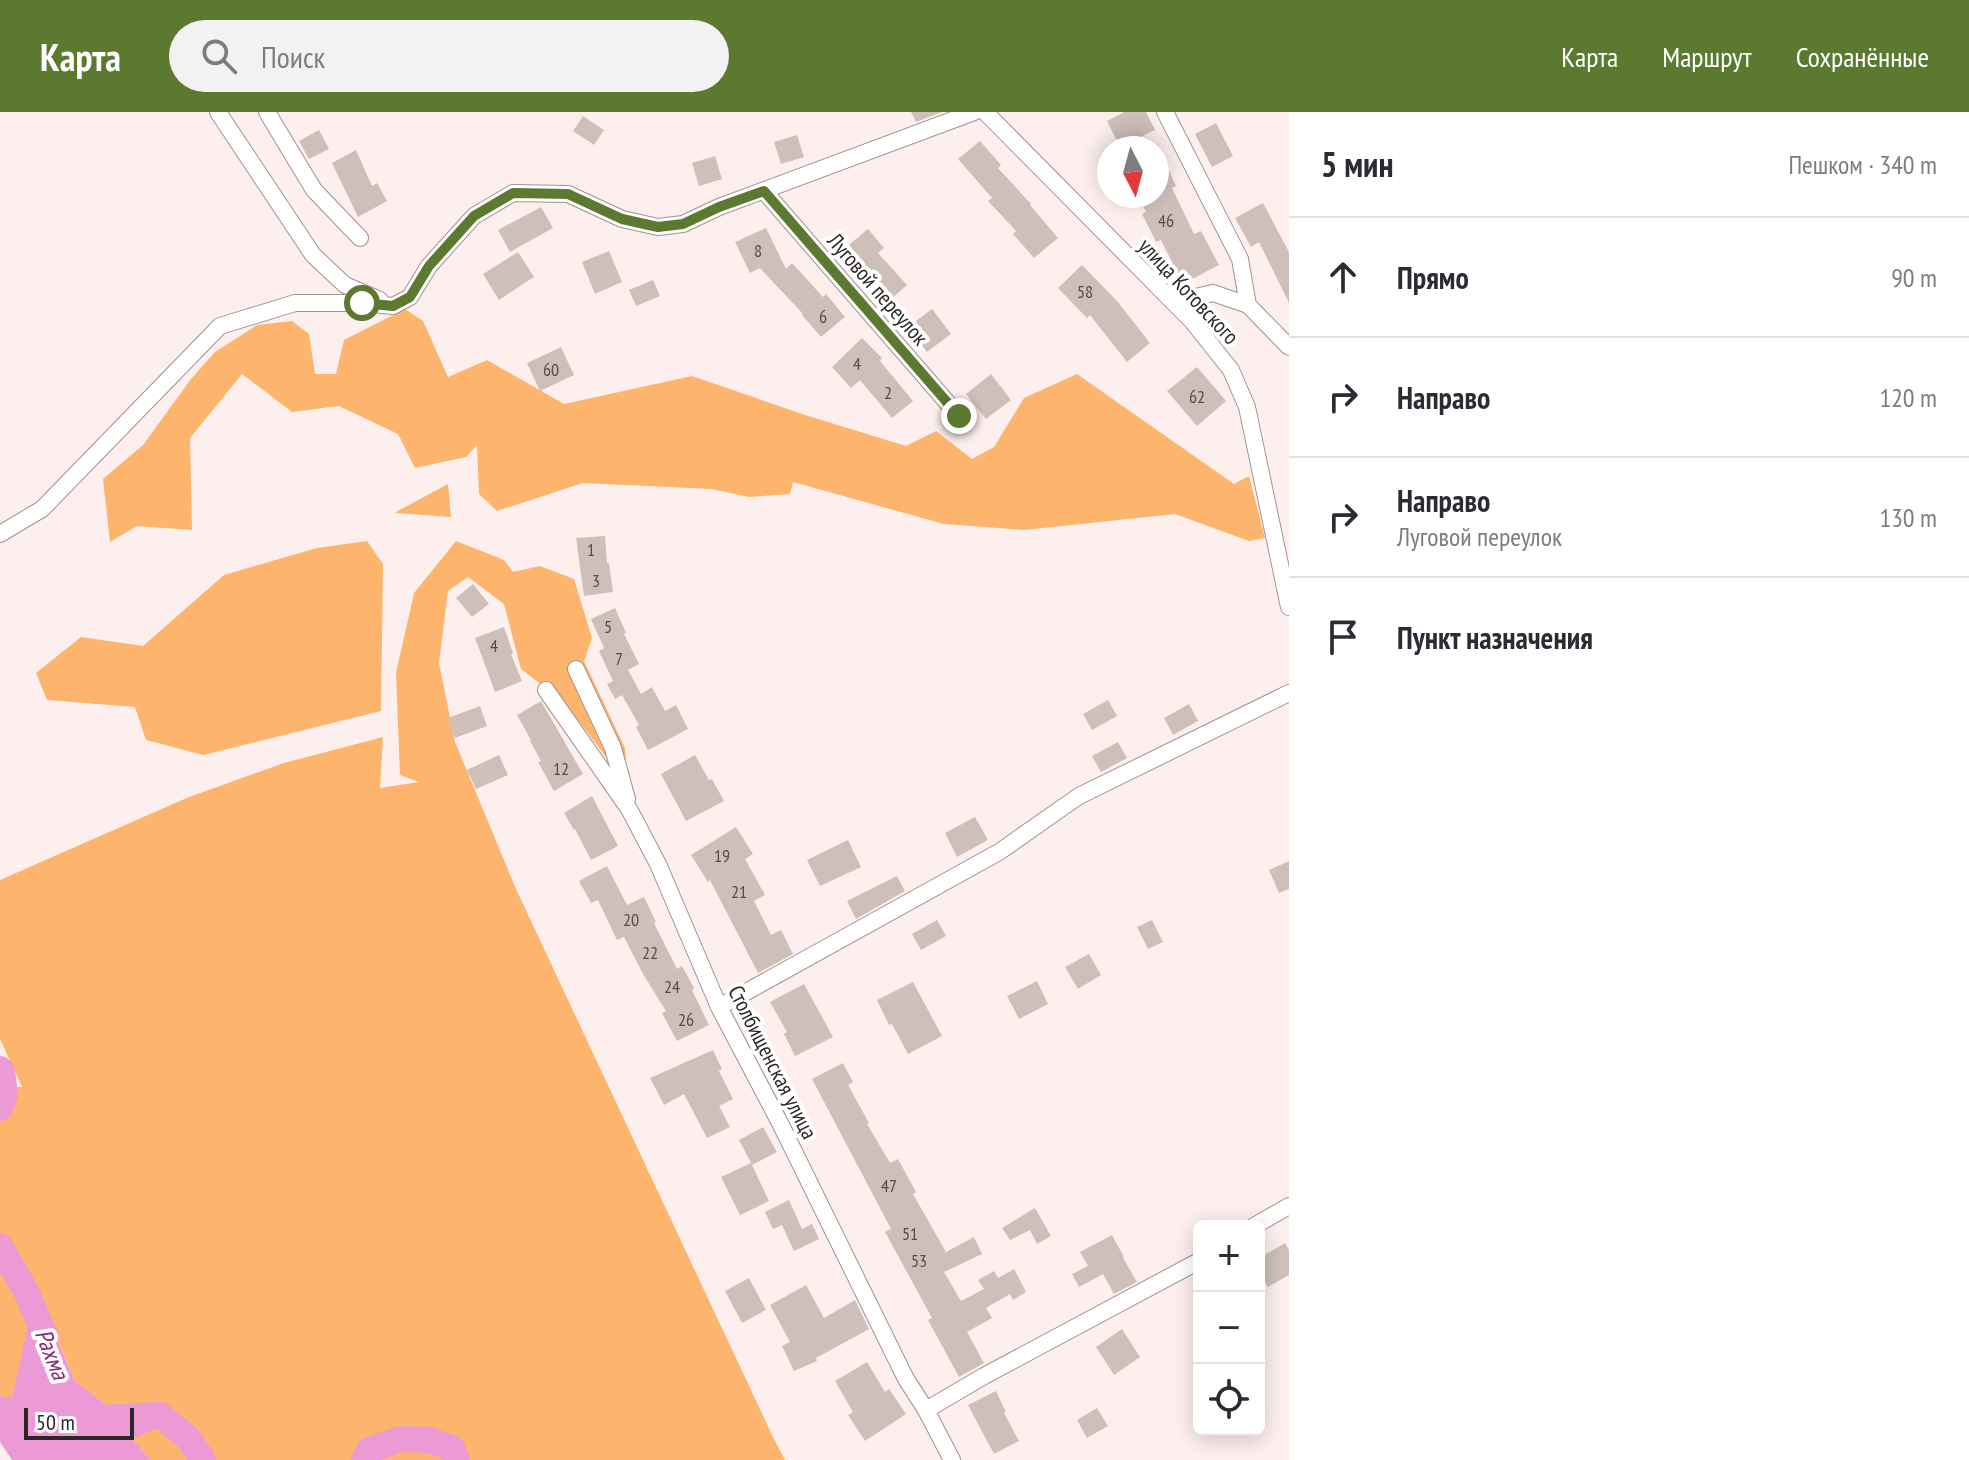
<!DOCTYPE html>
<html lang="ru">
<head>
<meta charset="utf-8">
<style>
	body { margin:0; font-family:"PT Sans Narrow",sans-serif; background:#f2f2f3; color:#2b2b33 }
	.controls { position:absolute; right:24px; bottom:24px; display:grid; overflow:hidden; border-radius:12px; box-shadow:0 4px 20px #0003 }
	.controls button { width:72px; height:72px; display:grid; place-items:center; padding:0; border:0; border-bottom:2px solid #e1e1e2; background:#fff; color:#2b2b33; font:40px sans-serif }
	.compass { position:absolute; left:1097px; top:24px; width:72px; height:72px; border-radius:50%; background:#fff; box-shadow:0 4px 20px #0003; rotate:174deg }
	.scale { position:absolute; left:24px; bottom:20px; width:110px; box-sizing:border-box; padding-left:8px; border:4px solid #2d2626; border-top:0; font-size:22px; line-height:28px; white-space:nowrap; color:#2d2626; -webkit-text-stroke:6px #fff; paint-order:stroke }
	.stop { position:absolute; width:24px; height:24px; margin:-18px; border:6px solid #5b7a30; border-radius:50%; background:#fff }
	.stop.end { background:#5b7a30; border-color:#fff; box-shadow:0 2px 8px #0008 }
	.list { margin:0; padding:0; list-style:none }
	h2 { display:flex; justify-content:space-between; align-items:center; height:104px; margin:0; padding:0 32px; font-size:34px }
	h2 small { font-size:26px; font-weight:400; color:#7c7c81 }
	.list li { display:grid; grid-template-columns:52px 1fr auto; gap:24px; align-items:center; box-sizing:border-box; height:120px; padding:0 32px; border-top:2px solid #e1e1e2 }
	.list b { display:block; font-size:30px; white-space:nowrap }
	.list p { margin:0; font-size:26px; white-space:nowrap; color:#7c7c81 }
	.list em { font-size:26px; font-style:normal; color:#7c7c81 }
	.icon { flex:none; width:44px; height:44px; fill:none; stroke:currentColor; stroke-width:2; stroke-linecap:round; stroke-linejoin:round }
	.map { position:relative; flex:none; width:1289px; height:1348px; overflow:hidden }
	header { display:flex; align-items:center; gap:48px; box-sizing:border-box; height:112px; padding:0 40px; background:#5b7a30; color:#fff }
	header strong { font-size:38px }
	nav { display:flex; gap:44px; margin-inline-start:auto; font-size:28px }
	.search { width:560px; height:72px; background:#f2f2f3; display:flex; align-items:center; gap:20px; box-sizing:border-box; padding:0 28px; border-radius:44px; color:#7c7c81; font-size:30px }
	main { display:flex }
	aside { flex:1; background:#fff }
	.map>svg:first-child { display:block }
	.green { fill:#fdb46d }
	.water { fill:#eb9ad5 }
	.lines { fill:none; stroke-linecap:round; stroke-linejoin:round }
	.river { stroke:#eb9ad5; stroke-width:26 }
	.building { fill:#cebfb9 }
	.minor-casing { stroke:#a19190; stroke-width:18 }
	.minor { stroke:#fff; stroke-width:16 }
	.route { stroke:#5b7a30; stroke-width:10 }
	.labels { text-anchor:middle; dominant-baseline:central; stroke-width:8; stroke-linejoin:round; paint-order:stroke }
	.number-label { font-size:18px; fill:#554c4b }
	.street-label { font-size:22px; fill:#2d2626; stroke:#fff }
	.water-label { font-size:24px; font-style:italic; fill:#852771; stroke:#fff }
</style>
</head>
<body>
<header>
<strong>Карта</strong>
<div class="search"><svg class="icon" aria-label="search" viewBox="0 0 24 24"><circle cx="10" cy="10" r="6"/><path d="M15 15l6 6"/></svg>Поиск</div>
<nav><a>Карта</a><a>Маршрут</a><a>Сохранённые</a></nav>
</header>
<main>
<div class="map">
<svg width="1289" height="1348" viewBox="0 0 1289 1348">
	<rect width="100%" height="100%" fill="#feefef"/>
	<g class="green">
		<polygon points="405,197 423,209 448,265 487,248 564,292 692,264 805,303 906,334 936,319 972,347 994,335 1024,286 1077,262 1234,372 1249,364 1265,426 1249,429 1175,402 1024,418 944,412 793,370 790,382 749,385 712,377 583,371 497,399 479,382 477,333 466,345 415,356 398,322 339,294 292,300 242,262 190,326 192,418 137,414 110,430 103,367 143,333 191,267 215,240 257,213 292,209 309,222 315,262 336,262 344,228"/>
		<polygon points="448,372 451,405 396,401 396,400"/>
		<polygon points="367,429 383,452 381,599 203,643 146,628 135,595 47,588 36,561 81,525 143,534 224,463 317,436"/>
		<polygon points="456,429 504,448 513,460 540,454 574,467 592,526 584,549 625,636 627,673 566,592 521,557 504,492 468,465 448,479 439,551 455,630 516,777 773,1325 785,1348 151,1348 132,1327 159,1313 109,1295 75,1269 37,1179 12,1287 0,1284 0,975 22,975 0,927 0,768 189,685 284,651 383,625 380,676 419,670 400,663 396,561 414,481"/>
	</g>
	<polygon class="water" points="36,1178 75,1269 109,1295 161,1314 132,1327 151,1348 12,1348 0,1330 0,1284 12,1286"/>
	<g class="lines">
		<g class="river">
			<polyline points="0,957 2,959 5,983 0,996"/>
			<polyline points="0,1134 27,1181 46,1226"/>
			<polyline points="102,1306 160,1303 188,1326 203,1348"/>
			<polyline points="364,1348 369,1338 401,1327 429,1328 452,1336 457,1348"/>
		</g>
	</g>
	<g class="building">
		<polygon points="911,0 942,0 916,10"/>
		<polygon points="1124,0 1146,0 1155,18 1120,35 1107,9"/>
		<polygon points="583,4 604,18 594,33 573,19"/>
		<polygon points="1216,11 1233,44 1212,55 1195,22"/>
		<polygon points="319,18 329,37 309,47 299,29"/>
		<polygon points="797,23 804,45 781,52 774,30"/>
		<polygon points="980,29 1001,53 998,56 1031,92 1030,93 1058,126 1034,146 1013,122 1016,119 988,89 992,86 958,47"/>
		<polygon points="1157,32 1176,74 1172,76 1194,122 1201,119 1219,153 1183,172 1161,128 1156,130 1142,102 1146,100 1138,84 1157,84"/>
		<polygon points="356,38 372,74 377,71 387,89 358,105 332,51"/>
		<polygon points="715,44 722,67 699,74 692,51"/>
		<polygon points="1263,91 1289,140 1289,191 1259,130 1251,135 1235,106"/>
		<polygon points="541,95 553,116 510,140 498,118"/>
		<polygon points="766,116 786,157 792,151 823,185 826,182 845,205 821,225 802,203 803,202 760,156 750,161 735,130"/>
		<polygon points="868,117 884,136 878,141 907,173 891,187 862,155 859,157 843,138"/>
		<polygon points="609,139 622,170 595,182 582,150"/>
		<polygon points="518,140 534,165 499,188 483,162"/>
		<polygon points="1082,153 1117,189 1150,231 1127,250 1090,203 1087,206 1058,176"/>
		<polygon points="653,168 660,184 636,194 629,178"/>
		<polygon points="932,197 951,222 927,240 908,215"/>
		<polygon points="862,226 882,246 880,249 913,289 892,306 860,268 851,276 832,255"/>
		<polygon points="561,235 574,263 540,279 527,251"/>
		<polygon points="1197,255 1226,289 1197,314 1167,279"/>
		<polygon points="991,262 1011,288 986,307 966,282"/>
		<polygon points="605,424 607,451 609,451 613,480 584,484 576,426"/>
		<polygon points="473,472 489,492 472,505 456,486"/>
		<polygon points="615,496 626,521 624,522 639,552 628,558 641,582 652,575 665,599 676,593 688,617 648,638 636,615 639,613 622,583 615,587 607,572 613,569 599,539 604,536 591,507"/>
		<polygon points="504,515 513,541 511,542 522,569 495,580 475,526"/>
		<polygon points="1108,588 1117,604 1092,618 1083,602"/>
		<polygon points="541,589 583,662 554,679 538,650 541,649 530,629 531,628 517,603"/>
		<polygon points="1189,592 1198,609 1173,623 1164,606"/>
		<polygon points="480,594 487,614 455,626 448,606"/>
		<polygon points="1118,630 1127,646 1101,660 1092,644"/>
		<polygon points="499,643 508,663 476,677 467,658"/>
		<polygon points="695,643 709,668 712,667 724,689 686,709 661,662"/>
		<polygon points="592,684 618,734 591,748 575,717 574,718 564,701"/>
		<polygon points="975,705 988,728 957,745 945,721"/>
		<polygon points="736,715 753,742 745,747 765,783 754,789 771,823 781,818 793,842 758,861 710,768 708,770 691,743"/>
		<polygon points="848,728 861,755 820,774 807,748"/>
		<polygon points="1289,749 1289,777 1279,781 1269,758"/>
		<polygon points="607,754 627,793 644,785 656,810 654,811 677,857 682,854 694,876 692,878 709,913 677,929 662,901 666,899 643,862 624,825 617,828 598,788 591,791 579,769"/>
		<polygon points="897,764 905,779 856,807 847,789"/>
		<polygon points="937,808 946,824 921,838 912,822"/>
		<polygon points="1152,808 1163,830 1148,837 1137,815"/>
		<polygon points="1089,842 1101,863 1078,877 1065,855"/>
		<polygon points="1037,869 1048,892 1019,907 1007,884"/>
		<polygon points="913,870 942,924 908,942 892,912 889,913 877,888"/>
		<polygon points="804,872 833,925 795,944 784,922 787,920 770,890"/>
		<polygon points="713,938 722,957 719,959 733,987 719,994 730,1015 707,1026 684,982 664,993 650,966"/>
		<polygon points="843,951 853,970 848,973 869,1011 867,1012 890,1051 898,1047 916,1080 913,1082 946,1140 974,1125 982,1142 944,1160 961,1189 984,1177 978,1168 994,1159 998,1166 1014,1157 1026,1180 1013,1188 1010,1182 986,1196 992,1206 967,1220 984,1251 959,1265 928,1208 932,1206 885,1120 891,1117 812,967"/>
		<polygon points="763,1015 777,1040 752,1053 739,1028"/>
		<polygon points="751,1051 769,1089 740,1103 721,1065"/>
		<polygon points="789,1088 802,1117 812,1112 819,1127 794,1139 782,1113 773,1117 765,1100"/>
		<polygon points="1035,1096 1051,1124 1037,1132 1030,1118 1010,1128 1002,1116"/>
		<polygon points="1112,1123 1124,1145 1123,1146 1137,1170 1114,1182 1103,1162 1079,1175 1072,1162 1088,1154 1080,1140"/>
		<polygon points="1285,1131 1289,1138 1289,1163 1268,1175 1259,1159 1259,1146"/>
		<polygon points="749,1166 766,1198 742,1211 725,1179"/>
		<polygon points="806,1173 824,1206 855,1188 869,1217 816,1246 817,1249 794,1259 782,1234 790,1230 770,1193"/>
		<polygon points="1122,1217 1140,1245 1114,1263 1096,1235"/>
		<polygon points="867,1250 885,1280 889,1277 906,1302 865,1329 848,1303 853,1300 835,1269"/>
		<polygon points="996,1279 1006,1300 1004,1301 1019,1329 994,1342 968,1293"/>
		<polygon points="1097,1296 1108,1314 1087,1326 1077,1308"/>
	</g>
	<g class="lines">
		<defs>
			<g id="minor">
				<polyline points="218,0 313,143 345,173 380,188"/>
				<polyline points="267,0 314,78 360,126"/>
				<polyline points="985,0 1192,209 1231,258 1247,295 1289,495"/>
				<polyline points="1165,0 1240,147 1248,193 1289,235"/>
				<polyline points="764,79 959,304"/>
				<polyline points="1173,190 1213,181 1248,193"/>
				<polyline points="0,422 42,397 220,214 295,191 362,191 393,194 410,185 429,154 474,104 513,81 568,82 622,107 658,115 683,112 719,95 974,0"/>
				<polyline points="576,557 613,636 627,687"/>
				<polyline points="546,578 629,697 658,752 719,895 781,1013 906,1267 926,1298 952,1348"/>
				<polyline points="719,895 999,740 1079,684 1289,581"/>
				<polyline points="1254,1114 1289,1094"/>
				<polyline points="926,1298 984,1264 1199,1149"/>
			</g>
		</defs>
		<use href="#minor" class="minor-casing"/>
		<use href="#minor" class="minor"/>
	</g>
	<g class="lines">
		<polyline class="route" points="362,191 393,194 410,185 429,154 474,104 513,81 568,82 622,107 658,115 683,112 719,95 764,79 959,304"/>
	</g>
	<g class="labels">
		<g class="number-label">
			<text x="1166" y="108">46</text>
			<text x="758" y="138">8</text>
			<text x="1085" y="179">58</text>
			<text x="823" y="204">6</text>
			<text x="857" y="251">4</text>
			<text x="551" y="257">60</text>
			<text x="888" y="280">2</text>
			<text x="1197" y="284">62</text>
			<text x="591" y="437">1</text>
			<text x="596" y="468">3</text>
			<text x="608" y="514">5</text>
			<text x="494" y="533">4</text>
			<text x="619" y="546">7</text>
			<text x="561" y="656">12</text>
			<text x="722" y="743">19</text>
			<text x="739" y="779">21</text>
			<text x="631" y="807">20</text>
			<text x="650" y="840">22</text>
			<text x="672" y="874">24</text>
			<text x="686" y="907">26</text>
			<text x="889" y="1073">47</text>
			<text x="910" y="1121">51</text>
			<text x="919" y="1148">53</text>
		</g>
		<g class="street-label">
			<text transform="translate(878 177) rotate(49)">Луговой переулок</text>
			<text transform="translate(1189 179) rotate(47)">улица Котовского</text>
			<text transform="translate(773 950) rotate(63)">Столбищенская улица</text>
		</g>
		<g class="water-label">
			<text transform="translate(52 1242) rotate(68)">Рахма</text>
		</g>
	</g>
</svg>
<div class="controls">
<button>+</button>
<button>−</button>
<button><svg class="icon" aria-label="locate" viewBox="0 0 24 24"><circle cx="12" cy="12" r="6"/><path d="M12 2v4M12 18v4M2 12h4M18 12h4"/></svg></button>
</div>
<svg class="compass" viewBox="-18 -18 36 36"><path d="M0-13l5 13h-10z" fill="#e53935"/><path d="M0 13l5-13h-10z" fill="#7c7c81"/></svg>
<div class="scale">50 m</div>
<div class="stop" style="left:362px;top:191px"></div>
<div class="stop end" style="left:959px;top:304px"></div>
</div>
<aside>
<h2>5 мин<small>Пешком · 340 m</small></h2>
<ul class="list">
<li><svg class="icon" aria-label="ahead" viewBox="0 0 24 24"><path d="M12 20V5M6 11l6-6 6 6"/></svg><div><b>Прямо</b></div><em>90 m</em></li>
<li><svg class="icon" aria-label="right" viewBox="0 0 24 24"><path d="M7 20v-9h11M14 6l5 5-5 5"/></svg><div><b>Направо</b></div><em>120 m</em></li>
<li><svg class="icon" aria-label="right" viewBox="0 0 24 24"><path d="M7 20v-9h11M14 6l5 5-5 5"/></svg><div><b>Направо</b><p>Луговой переулок</p></div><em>130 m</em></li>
<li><svg class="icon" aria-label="arrive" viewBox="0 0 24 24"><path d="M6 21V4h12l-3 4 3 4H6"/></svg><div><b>Пункт назначения</b></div></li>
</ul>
</aside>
</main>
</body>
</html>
